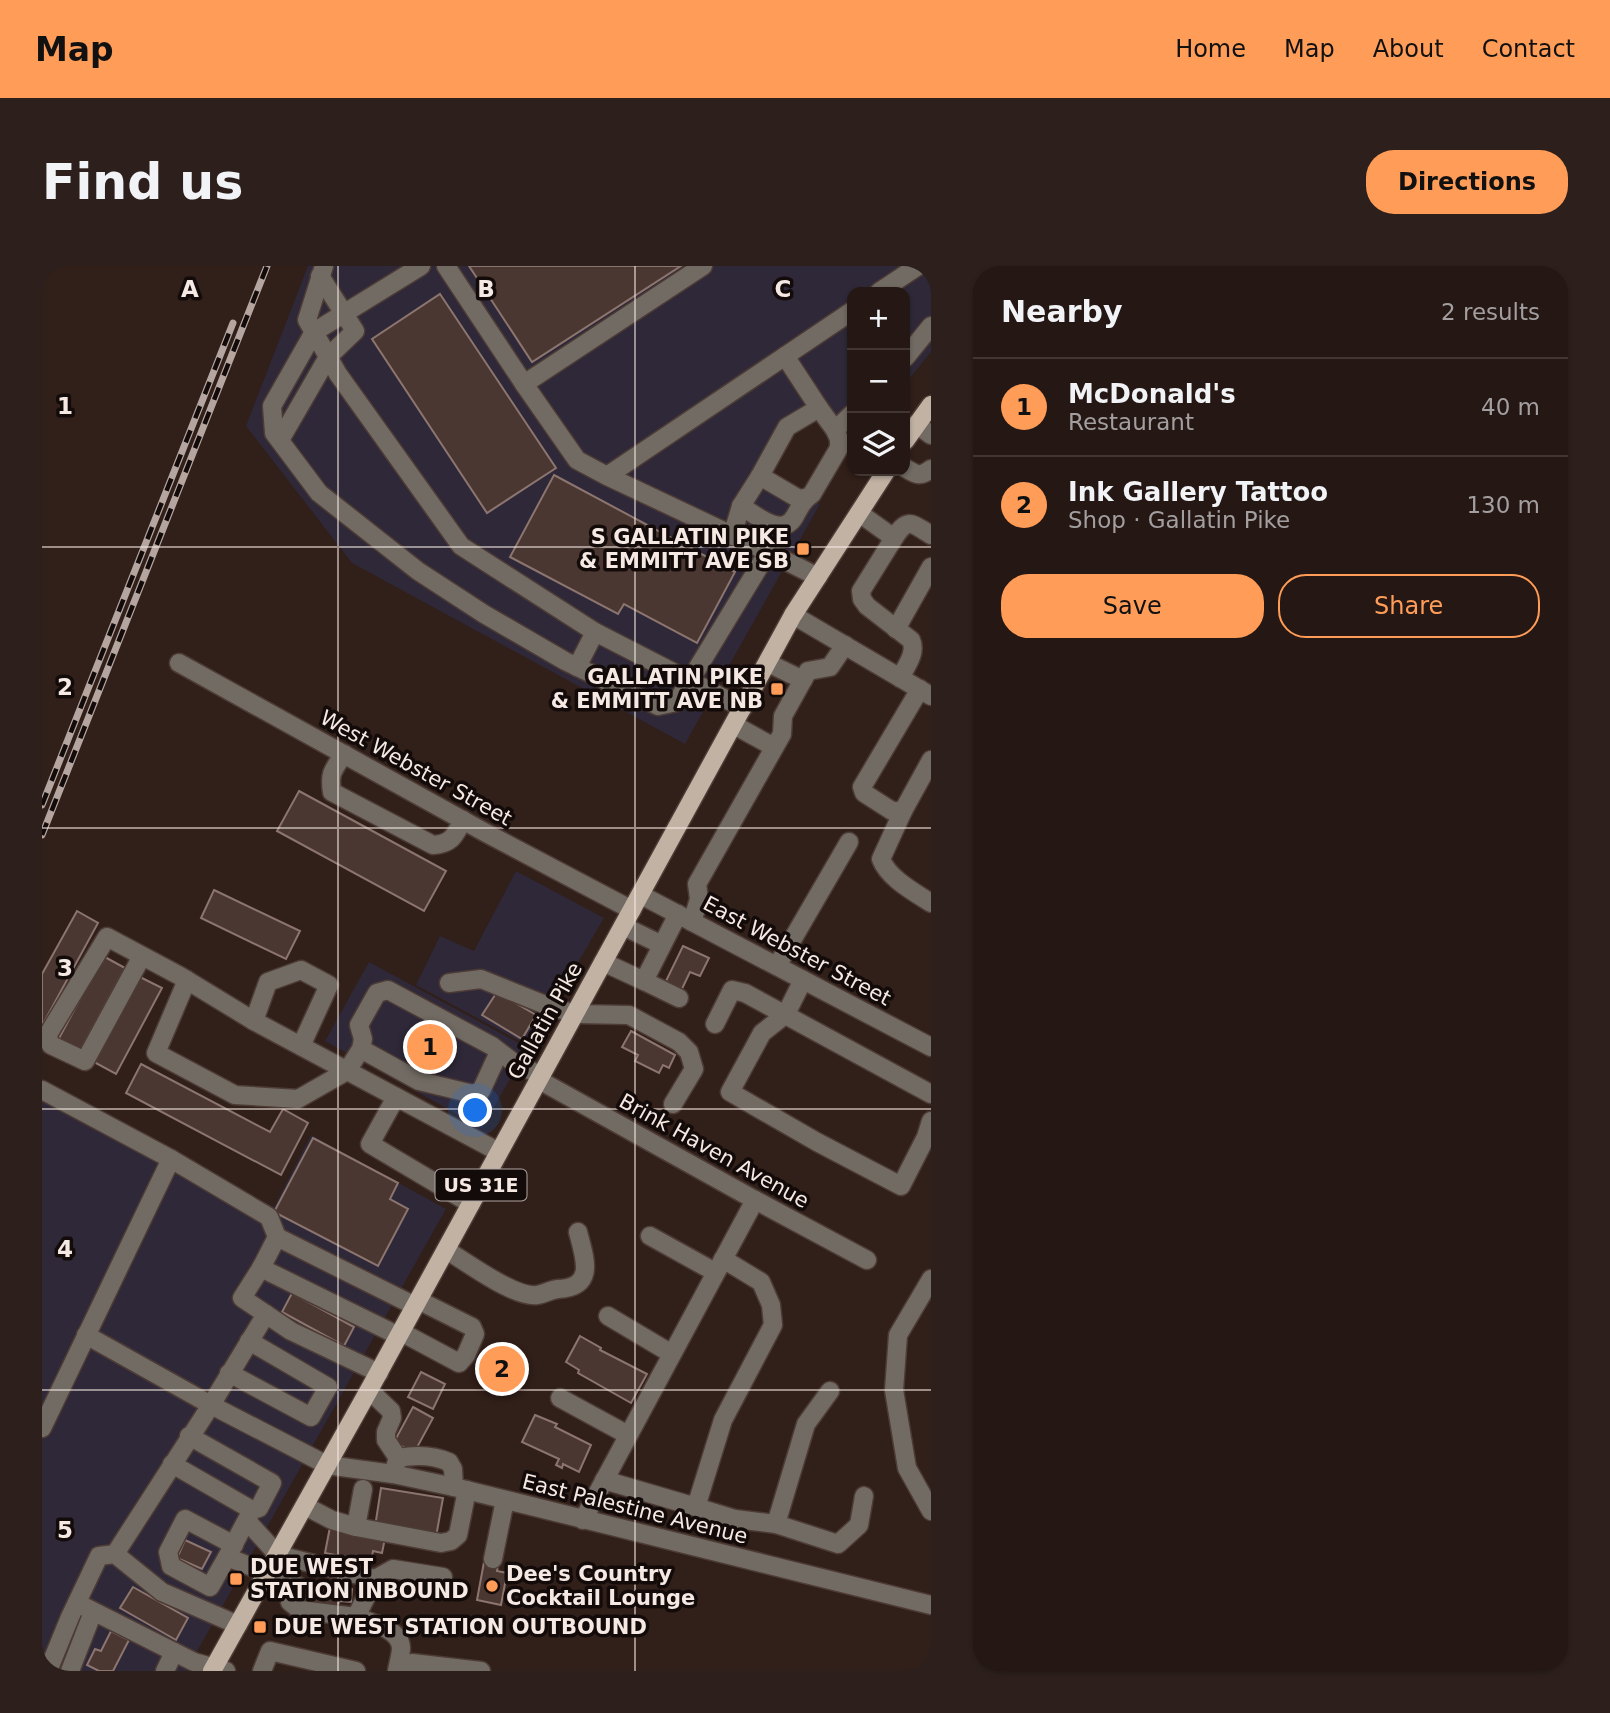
<!DOCTYPE html>
<html lang="en">
<head>
<meta charset="utf-8">
<style>
	body { margin:0; font-family:"DejaVu Sans",sans-serif; background:#2d201c; color:#f1f3f6 }
	.controls { position:absolute; right:21px; top:21px; display:grid; overflow:hidden; border-radius:14px; box-shadow:0 2px 5px #0004 }
	.controls button { width:63px; height:63px; display:grid; place-items:center; padding:0; border:0; border-bottom:2px solid #423633; background:#251713; color:#f1f3f6; font:35px sans-serif }
	.you { position:absolute; left:434px; top:845px; width:24px; height:24px; margin:-18px; border:5px solid #fff; border-radius:50%; background:#1a73e8; box-shadow:0 0 0 10px #1a73e833 }
	.badge { display:grid; place-items:center; width:46px; height:46px; border-radius:50%; background:#fe9c58; color:#111; font-size:23px; font-weight:700 }
	.pin { position:absolute; translate:-50% -50%; border:4px solid #fff; box-shadow:0 2px 7px #0006 }
	.list { margin:0; padding:0; list-style:none }
	h2 { display:flex; justify-content:space-between; align-items:center; height:91px; margin:0; padding:0 28px; font-size:30px }
	h2 small { font-size:23px; font-weight:400; color:#a39fa0 }
	.list li { display:grid; grid-template-columns:46px 1fr auto; gap:21px; align-items:center; box-sizing:border-box; height:98px; padding:0 28px; border-top:2px solid #423633 }
	.list b { display:block; font-size:26px; white-space:nowrap }
	.list p { margin:0; font-size:23px; white-space:nowrap; color:#a39fa0 }
	.list em { font-size:23px; font-style:normal; color:#a39fa0 }
	.actions { display:flex; gap:14px; padding:21px 28px }
	.actions a { flex:1; padding:16px 0; border:2px solid #fe9c58; border-radius:28px; text-align:center; font-size:24px; color:#fe9c58 }
	.actions .main { background:#fe9c58; color:#111 }
	.icon { flex:none; width:38px; height:38px; fill:none; stroke:currentColor; stroke-width:2; stroke-linecap:round; stroke-linejoin:round }
	.map { position:relative; flex:none; width:889px; height:1405px; overflow:hidden; border-radius:28px }
	header { display:flex; align-items:center; gap:42px; box-sizing:border-box; height:98px; padding:0 35px; background:#fe9c58; color:#111 }
	header strong { font-size:33px }
	nav { display:flex; gap:38px; margin-inline-start:auto; font-size:24px }
	.intro { display:flex; align-items:center; justify-content:space-between; box-sizing:border-box; height:168px; padding:0 42px }
	h1 { margin:0; font-size:49px }
	.button { padding:18px 32px; border-radius:28px; background:#fe9c58; color:#111; font-size:24px; font-weight:700 }
	main { display:flex; gap:42px; padding:0 42px }
	aside { flex:1; background:#251713; border-radius:28px; box-shadow:0 2px 5px #0004 }
	.map>svg:first-child { display:block }
	.commercial { fill:#2e2838 }
	.building { fill:#4b3731; stroke:#8c756f; stroke-width:2 }
	.lines { fill:none; stroke-linecap:round; stroke-linejoin:round }
	.minor-casing { stroke:#4d3b35; stroke-width:21 }
	.major-casing { stroke:#4d3b35; stroke-width:21 }
	.minor { stroke:#726b64; stroke-width:18 }
	.major { stroke:#c1b2a4; stroke-width:18 }
	.rail-casing { stroke:#b4a5a0; stroke-width:7 }
	.rail { stroke:#130b09; stroke-width:4.5; stroke-dasharray:13; stroke-linecap:butt }
	.grid { fill:none; stroke:#f6e9e4; stroke-width:2; stroke-opacity:0.55 }
	.poi-dot { fill:#fe9c58; stroke:#130b09; stroke-width:2.5 }
	.labels { text-anchor:middle; dominant-baseline:central; stroke-width:7; stroke-linejoin:round; paint-order:stroke }
	.shield { fill:#130b09; stroke:#b2a6a2; stroke-width:2 }
	.shield-label { font-size:19px; font-weight:bold; fill:#f6e9e4 }
	.poi-label { font-size:21px; font-weight:bold; fill:#f6e9e4; stroke:#130b09; text-anchor:start }
	.street-label { font-size:21px; fill:#f6e9e4; stroke:#130b09 }
	.grid-label { font-size:23px; text-anchor:middle; font-weight:bold; fill:#f6e9e4; stroke:#130b09; stroke-width:7; stroke-linejoin:round; paint-order:stroke }
</style>
</head>
<body>
<header>
<strong>Map</strong>
<nav><a>Home</a><a>Map</a><a>About</a><a>Contact</a></nav>
</header>
<div class="intro"><h1>Find us</h1><a class="button">Directions</a></div>
<main>
<div class="map">
<svg width="889" height="1405" viewBox="0 0 889 1405">
	<rect width="100%" height="100%" fill="#311f19"/>
	<g class="commercial">
		<polygon points="266,0 889,0 889,86 863,118 863,26 810,26 810,182 807,186 777,148 748,166 725,208 778,238 643,478 310,297 204,160"/>
		<polygon points="474,605 562,652 487,780 374,719 398,670 432,685"/>
		<polygon points="327,696 486,782 440,862 283,775"/>
		<polygon points="0,818 232,941 269,869 404,943 144,1405 0,1405"/>
	</g>
	<g class="building">
		<polygon points="427,0 639,0 490,96"/>
		<polygon points="398,28 514,202 445,247 330,73"/>
		<polygon points="512,209 693,306 655,377 582,338 576,348 468,291"/>
		<polygon points="257,525 404,605 382,645 235,565"/>
		<polygon points="172,624 258,665 244,693 159,652"/>
		<polygon points="35,645 56,657 0,760 0,708"/>
		<polygon points="641,680 667,692 658,710 648,706 639,725 623,717"/>
		<polygon points="61,690 83,702 37,787 15,776"/>
		<polygon points="98,711 120,722 74,808 52,796"/>
		<polygon points="455,726 494,749 480,773 440,749"/>
		<polygon points="589,765 633,789 627,802 621,799 617,807 593,795 596,789 580,781"/>
		<polygon points="99,798 228,866 241,843 266,857 239,909 84,827"/>
		<polygon points="271,872 356,917 348,933 366,943 336,1000 232,946"/>
		<polygon points="250,1027 312,1061 302,1080 240,1046"/>
		<polygon points="538,1070 559,1082 558,1084 605,1108 589,1137 536,1107 537,1104 524,1096"/>
		<polygon points="379,1106 403,1118 391,1143 366,1131"/>
		<polygon points="371,1141 391,1152 372,1187 352,1176"/>
		<polygon points="493,1149 515,1158 513,1161 549,1179 537,1206 521,1198 520,1202 514,1199 517,1193 480,1176"/>
		<polygon points="339,1222 401,1232 394,1271 333,1261"/>
		<polygon points="288,1261 343,1272 340,1287 331,1285 329,1296 283,1287"/>
		<polygon points="143,1274 169,1286 160,1303 135,1292"/>
		<polygon points="442,1296 456,1299 455,1305 465,1307 459,1339 435,1334"/>
		<polygon points="265,1317 310,1323 309,1336 297,1335 296,1344 263,1340"/>
		<polygon points="91,1321 146,1352 134,1374 78,1342"/>
		<polygon points="69,1365 87,1374 71,1405 57,1405 45,1399 53,1383 59,1385"/>
	</g>
	<g class="lines">
		<defs>
			<g id="minor">
				<polyline points="282,0 265,54 296,108 419,280 553,366 701,442"/>
				<polyline points="379,0 272,66 230,140 232,167 277,227 376,305 442,348 523,395 616,440 635,436 726,286"/>
				<polyline points="404,0 482,118"/>
				<polyline points="661,0 482,118 535,194 565,210 726,286 776,311"/>
				<polyline points="837,26 876,0"/>
				<polyline points="863,92 889,60"/>
				<polyline points="777,142 793,164 810,148"/>
				<polyline points="874,158 889,169"/>
				<polyline points="238,174 286,91 313,65 278,10"/>
				<path d="M863,202C874,208 877,212 889,203"/>
				<polyline points="565,210 810,45"/>
				<polyline points="718,210 757,233 763,232"/>
				<path d="M699,240C714,249 740,273 753,250C758,241 761,234 770,228L797,182V173L793,164"/>
				<path d="M817,247L852,272L819,325L820,333L825,340L869,374C875,387 864,400 858,412"/>
				<polyline points="690,270 699,240 718,210 745,161 777,142 743,90"/>
				<path d="M852,272C866,251 869,257 889,269"/>
				<polyline points="751,349 889,430"/>
				<polyline points="854,363 889,301"/>
				<polyline points="137,397 444,567 590,644"/>
				<polyline points="726,397 761,414"/>
				<polyline points="535,401 553,366"/>
				<polyline points="878,423 820,521 822,527 850,545 861,545 889,494"/>
				<polyline points="692,459 732,481"/>
				<path d="M302,488C291,504 287,507 290,526L391,579C410,578 413,569 421,554"/>
				<path d="M861,545L839,593C846,612 872,626 889,637"/>
				<polyline points="599,629 889,781"/>
				<polyline points="650,656 657,633 655,618 740,468 741,450 766,405 788,401 803,379"/>
				<polyline points="581,660 620,679"/>
				<polyline points="100,690 43,795 9,779 5,770 65,671 138,710 212,755 457,886"/>
				<polyline points="561,696 602,715 636,648"/>
				<polyline points="735,700 807,576"/>
				<polyline points="145,714 114,787 193,829 256,833 305,805 319,783 321,773 317,759 335,727 346,724 450,780 471,796 500,810"/>
				<polyline points="761,714 744,748 720,767 688,826 775,876 859,920 884,871 889,855"/>
				<polyline points="602,715 637,732"/>
				<polyline points="407,717 439,713 501,738 533,748 587,749 637,776 647,786 652,803 631,838"/>
				<polyline points="212,755 226,716 259,704 287,719 259,780"/>
				<polyline points="673,758 690,724 703,727 889,828"/>
				<polyline points="319,783 377,815 431,828 439,825 457,786"/>
				<polyline points="497,814 713,934 825,994"/>
				<polyline points="0,824 129,893"/>
				<polyline points="354,831 328,878 429,938"/>
				<polyline points="608,970 673,1006"/>
				<path d="M404,984C425,996 472,1032 495,1029C502,1028 508,1024 516,1023C554,1021 543,993 536,966"/>
				<polyline points="219,1002 357,1070"/>
				<polyline points="889,1013 856,1069 852,1124 865,1202 889,1245"/>
				<polyline points="566,1050 630,1088"/>
				<polyline points="359,1066 417,1097 424,1089 433,1068 430,1061 376,1034"/>
				<polyline points="44,1069 169,1139 285,1199 351,1208 412,1221 889,1339"/>
				<polyline points="187,1107 269,1151 286,1121 207,1075"/>
				<polyline points="337,1107 249,1065 200,1032 219,1002 235,971 373,1040"/>
				<polyline points="327,1124 349,1145 350,1152 344,1166 344,1174 356,1192"/>
				<polyline points="518,1132 586,1169"/>
				<polyline points="0,1162 129,893 227,951 235,971"/>
				<polyline points="147,1170 230,1217 217,1242 210,1244 185,1291 225,1307 247,1318 256,1320 248,1336 258,1344 314,1351 333,1313"/>
				<polyline points="130,1198 210,1244"/>
				<path d="M351,1208L356,1192C372,1189 391,1189 407,1196L411,1203L412,1221"/>
				<polyline points="562,1214 654,1241 681,1154 731,1059 729,1039 719,1016 681,993"/>
				<polyline points="263,1240 290,1254 314,1261 321,1223"/>
				<polyline points="654,1241 693,1253 734,1258 764,1158 788,1125"/>
				<polyline points="541,1254 713,934"/>
				<polyline points="205,1255 236,1289 333,1313 351,1303 401,1311"/>
				<polyline points="734,1258 796,1278 817,1259 822,1230"/>
				<polyline points="314,1261 399,1277 409,1275 416,1269 425,1224"/>
				<polyline points="73,1288 120,1326 196,1359"/>
				<polyline points="185,1291 168,1321 129,1300 126,1286 143,1253 192,1279"/>
				<polyline points="451,1293 463,1234"/>
				<polyline points="35,1337 152,1396 184,1405"/>
				<path d="M314,1351C329,1357 358,1362 359,1382C359,1389 356,1398 355,1405"/>
				<polyline points="6,1405 28,1351 57,1290 73,1288 169,1139 224,1048"/>
				<polyline points="28,1405 51,1346"/>
				<polyline points="123,1405 132,1386"/>
				<polyline points="220,1405 228,1385 314,1405"/>
				<polyline points="368,1405 370,1397 439,1405"/>
			</g>
			<g id="major">
				<polyline points="863,175 889,139"/>
				<polyline points="170,1405 327,1124 751,349 844,205"/>
			</g>
		</defs>
		<use href="#minor" class="minor-casing"/>
		<use href="#major" class="major-casing"/>
		<use href="#minor" class="minor"/>
		<use href="#major" class="major"/>
		<defs>
			<g id="rail">
				<polyline points="0,539 191,57"/>
				<polyline points="0,569 225,0"/>
			</g>
		</defs>
		<use href="#rail" class="rail-casing"/>
		<use href="#rail" class="rail"/>
	</g>
	<path class="grid" d="M296,0V1405M593,0V1405M0,281H889M0,562H889M0,843H889M0,1124H889"/>
	<g class="poi-dot">
		<rect x="754" y="276" width="14" height="14" rx="3.5"/>
		<rect x="728" y="416" width="14" height="14" rx="3.5"/>
		<rect x="187" y="1306" width="14" height="14" rx="3.5"/>
		<circle cx="450" cy="1320" r="7"/>
		<rect x="211" y="1354" width="14" height="14" rx="3.5"/>
	</g>
	<g class="labels">
		<rect class="shield" x="393.5" y="903.5" width="91" height="31" rx="5"/>
		<g class="shield-label">
			<text x="439" y="919">US 31E</text>
		</g>
		<g class="poi-label">
			<text x="747" y="271" text-anchor="end">S GALLATIN PIKE<tspan x="747" dy="24">&amp; EMMITT AVE SB</tspan></text>
			<text x="721" y="411" text-anchor="end">GALLATIN PIKE<tspan x="721" dy="24">&amp; EMMITT AVE NB</tspan></text>
			<text x="208" y="1301">DUE WEST<tspan x="208" dy="24">STATION INBOUND</tspan></text>
			<text x="464" y="1308">Dee's Country<tspan x="464" dy="24">Cocktail Lounge</tspan></text>
			<text x="232" y="1361">DUE WEST STATION OUTBOUND</text>
		</g>
		<g class="street-label">
			<text transform="translate(374 502) rotate(29)">West Webster Street</text>
			<text transform="translate(755 685) rotate(28)">East Webster Street</text>
			<text transform="translate(503 755) rotate(-61)">Gallatin Pike</text>
			<text transform="translate(672 885) rotate(29)">Brink Haven Avenue</text>
			<text transform="translate(593 1243) rotate(14)">East Palestine Avenue</text>
		</g>
	</g>
	<g class="grid-label">
		<text x="148" y="31">A</text>
		<text x="444" y="31">B</text>
		<text x="741" y="31">C</text>
		<text x="23" y="148">1</text>
		<text x="23" y="429">2</text>
		<text x="23" y="710">3</text>
		<text x="23" y="991">4</text>
		<text x="23" y="1272">5</text>
	</g>
</svg>
<div class="controls">
<button>+</button>
<button>−</button>
<button><svg class="icon" aria-label="layers" viewBox="0 0 24 24"><path d="M12 4l9 5-9 5-9-5zM3 14l9 5 9-5"/></svg></button>
</div>
<div class="you"></div>
<div class="pin badge" style="left:388px;top:781px">1</div>
<div class="pin badge" style="left:460px;top:1103px">2</div>
</div>
<aside>
<h2>Nearby<small>2 results</small></h2>
<ul class="list">
<li><span class="badge">1</span><div><b>McDonald's</b><p>Restaurant</p></div><em>40 m</em></li>
<li><span class="badge">2</span><div><b>Ink Gallery Tattoo</b><p>Shop · Gallatin Pike</p></div><em>130 m</em></li>
</ul>
<div class="actions"><a class="main">Save</a><a>Share</a></div>
</aside>
</main>
</body>
</html>
